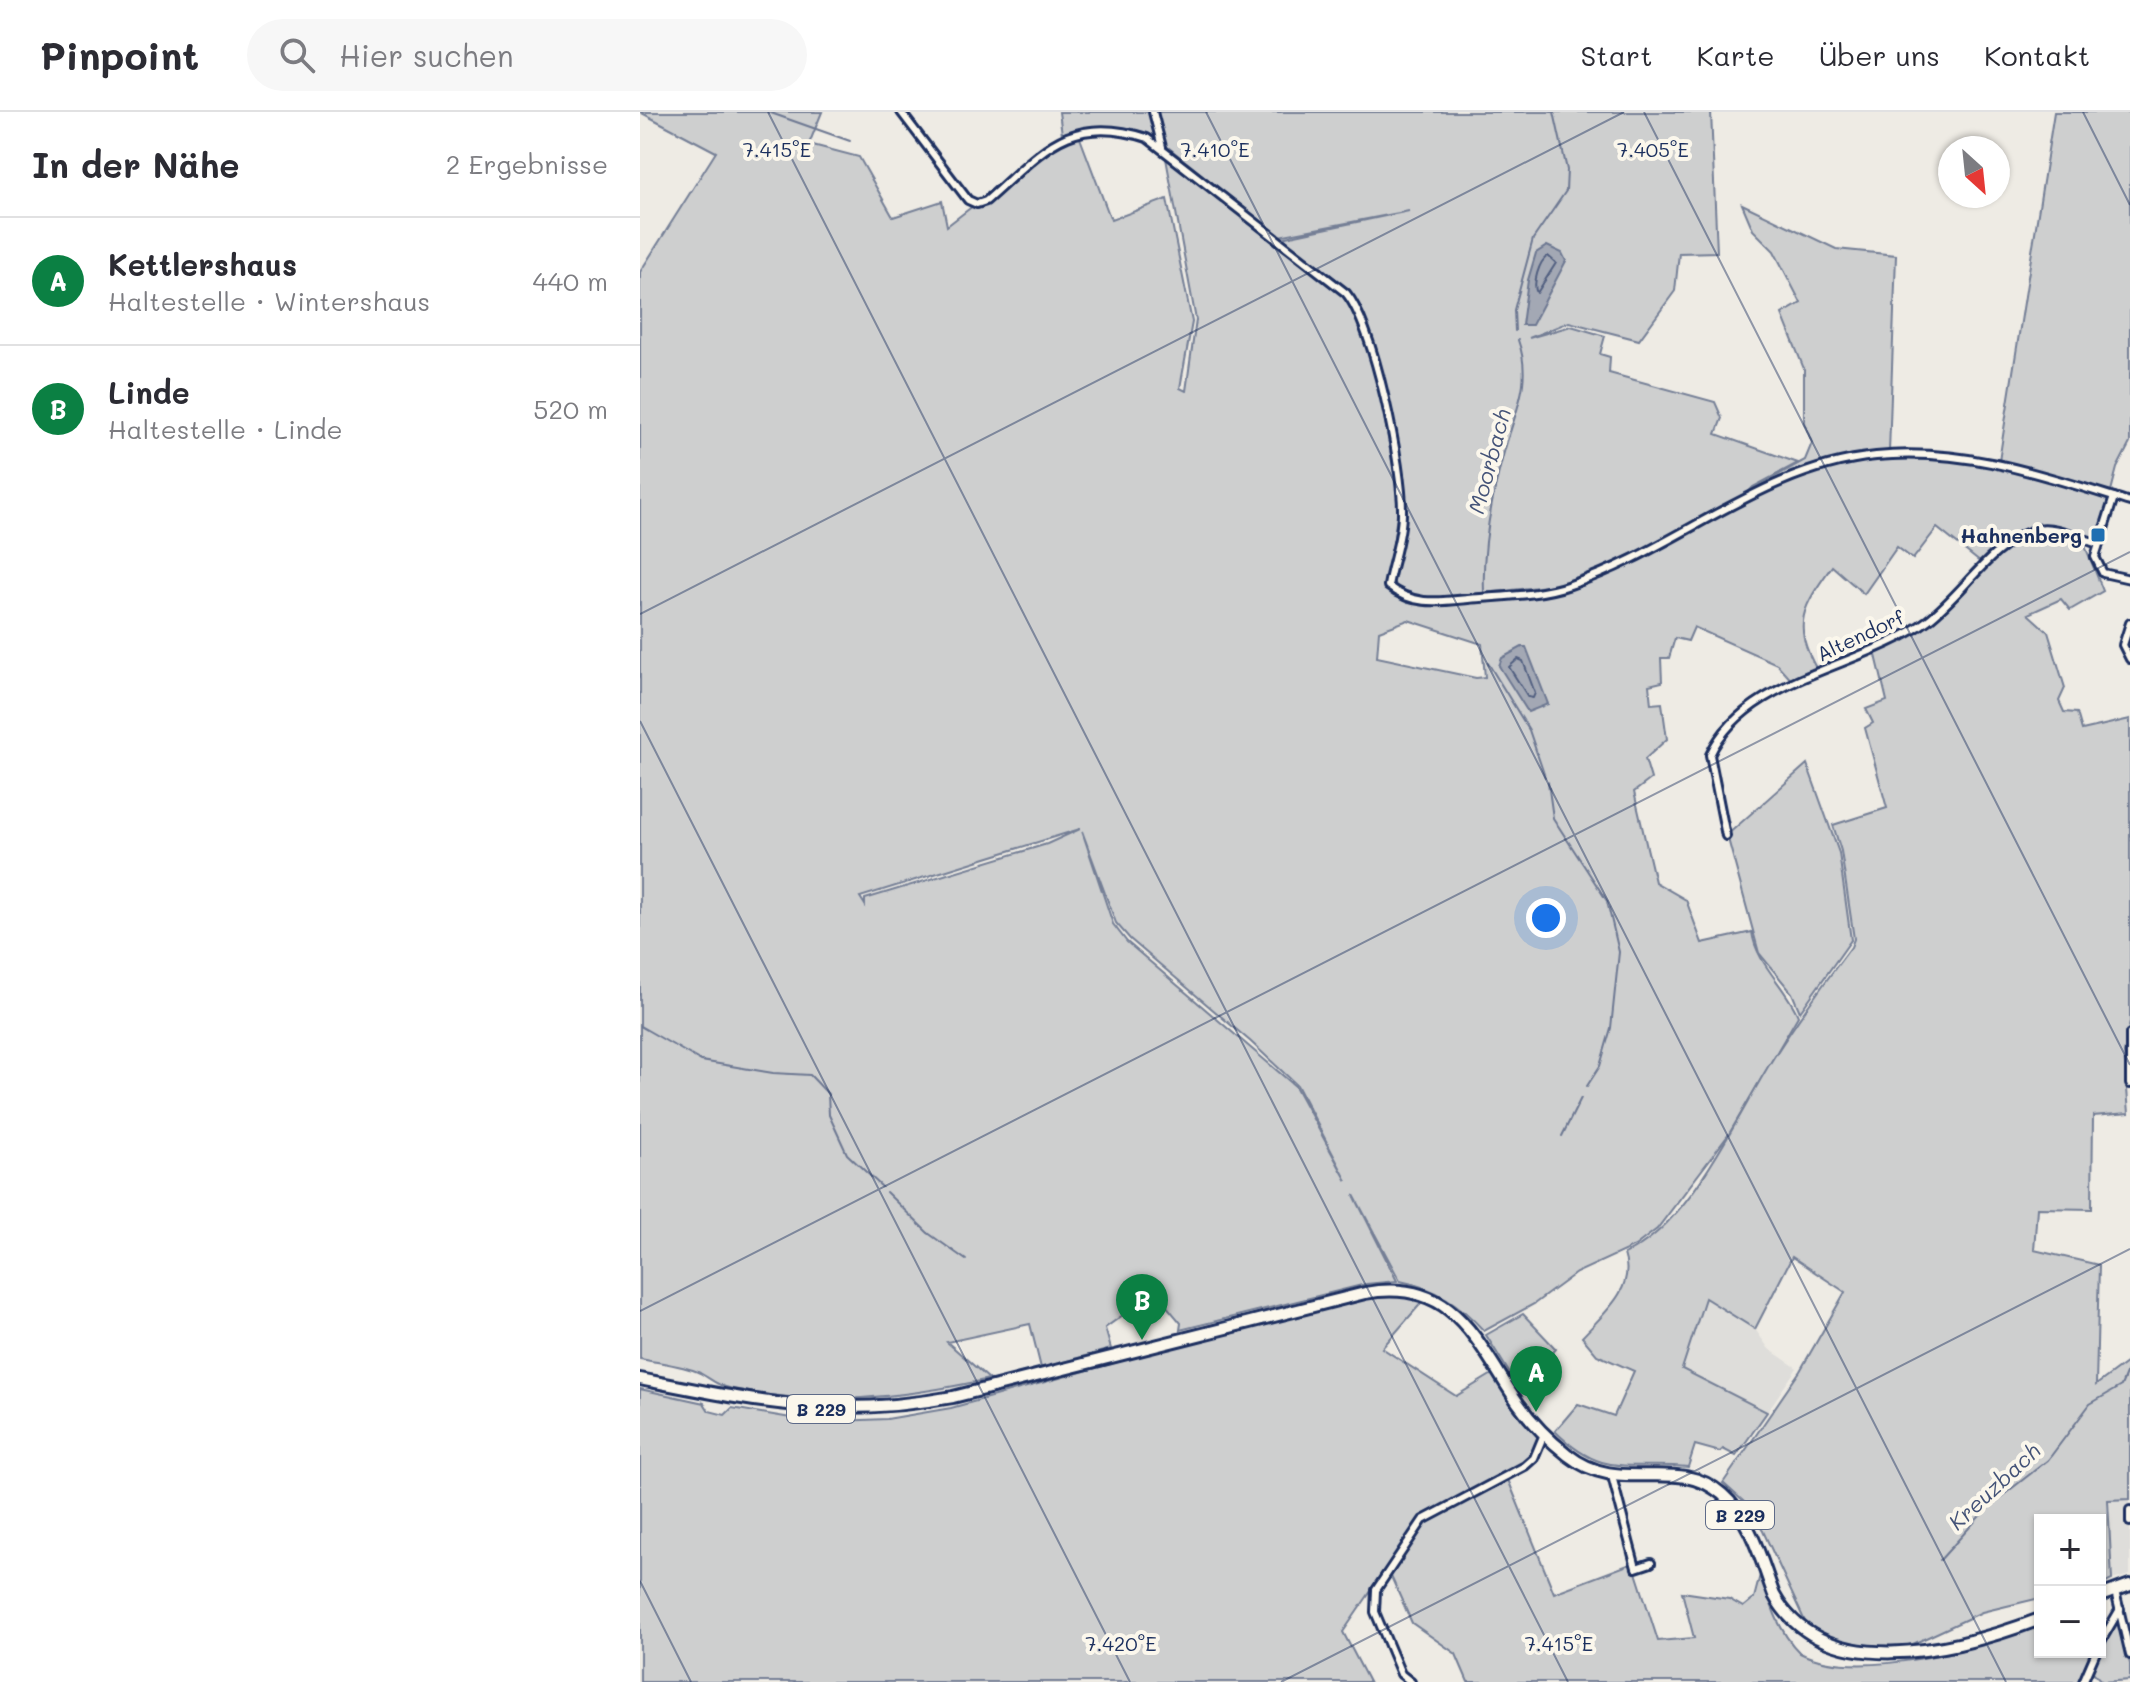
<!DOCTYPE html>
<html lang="de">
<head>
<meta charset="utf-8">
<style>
	body { margin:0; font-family:Mali,sans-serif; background:#f7f7f7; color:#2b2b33 }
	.controls { position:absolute; right:24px; bottom:24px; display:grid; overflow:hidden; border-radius:0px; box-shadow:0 2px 6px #0004 }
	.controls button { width:72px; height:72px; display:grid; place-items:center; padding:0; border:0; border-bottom:2px solid #e1e1e2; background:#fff; color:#2b2b33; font:40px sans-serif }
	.compass { position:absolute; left:1298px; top:24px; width:72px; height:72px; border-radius:50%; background:#fff; box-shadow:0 2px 6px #0004; rotate:153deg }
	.you { position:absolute; left:906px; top:806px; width:28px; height:28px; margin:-20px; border:6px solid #fff; border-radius:50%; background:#1a73e8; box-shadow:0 0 0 12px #1a73e833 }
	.badge { display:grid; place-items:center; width:52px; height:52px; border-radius:50%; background:#0b8043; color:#fff; font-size:26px; font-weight:700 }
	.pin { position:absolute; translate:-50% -66px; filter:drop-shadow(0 2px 4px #0008) }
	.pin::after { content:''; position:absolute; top:42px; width:28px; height:24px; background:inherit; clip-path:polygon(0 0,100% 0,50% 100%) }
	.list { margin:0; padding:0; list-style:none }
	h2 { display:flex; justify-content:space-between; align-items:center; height:104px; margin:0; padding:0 32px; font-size:34px }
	h2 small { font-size:26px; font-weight:400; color:#7c7c81 }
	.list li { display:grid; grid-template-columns:52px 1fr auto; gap:24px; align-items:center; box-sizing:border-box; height:128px; padding:0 32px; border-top:2px solid #e1e1e2 }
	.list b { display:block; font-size:30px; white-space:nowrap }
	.list p { margin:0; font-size:26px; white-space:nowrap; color:#7c7c81 }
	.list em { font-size:26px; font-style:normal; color:#7c7c81 }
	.icon { flex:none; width:44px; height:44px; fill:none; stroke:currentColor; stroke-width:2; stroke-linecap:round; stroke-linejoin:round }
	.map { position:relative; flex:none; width:1490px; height:1570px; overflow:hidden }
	header { display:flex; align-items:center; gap:48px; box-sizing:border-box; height:112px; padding:0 40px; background:#fff; border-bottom:2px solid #e1e1e2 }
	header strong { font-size:38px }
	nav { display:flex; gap:44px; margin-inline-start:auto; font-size:28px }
	.search { width:560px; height:72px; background:#f7f7f7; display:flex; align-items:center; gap:20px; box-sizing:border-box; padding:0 28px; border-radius:44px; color:#7c7c81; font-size:30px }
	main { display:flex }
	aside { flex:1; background:#fff }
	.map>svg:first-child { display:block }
	.built { fill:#deddda }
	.green { fill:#cecfcf; stroke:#747f96; stroke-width:2; fill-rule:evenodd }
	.water { fill:#a3a8b4; stroke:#6d7892; stroke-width:2 }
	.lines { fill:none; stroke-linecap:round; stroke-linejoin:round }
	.shore { stroke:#515f80; stroke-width:2 }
	.stream { stroke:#6d7892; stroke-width:2 }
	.street-casing { stroke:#1b2f5e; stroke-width:12 }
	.primary-casing { stroke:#1b2f5e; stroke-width:16 }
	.street { stroke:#fbf7ec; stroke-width:6 }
	.primary { stroke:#fbf7ec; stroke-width:10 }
	.ticks { fill:none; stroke:#1b2f5e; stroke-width:2; stroke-opacity:0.45 }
	.poi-dot { fill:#1f6fb2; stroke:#fbf7ec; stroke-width:3 }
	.labels { text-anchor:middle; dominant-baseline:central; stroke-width:8; stroke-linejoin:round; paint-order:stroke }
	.shield { fill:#fbf7ec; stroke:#5e6b89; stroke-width:2 }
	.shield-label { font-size:18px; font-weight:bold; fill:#1b2f5e }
	.poi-label { font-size:20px; font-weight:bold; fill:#1b2f5e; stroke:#fbf7ec; text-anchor:end }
	.street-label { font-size:20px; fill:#1b2f5e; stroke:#fbf7ec }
	.water-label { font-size:22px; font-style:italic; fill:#445378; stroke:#fbf7ec }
	.ticks-label { font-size:20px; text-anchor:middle; fill:#1b2f5e; stroke:#fbf7ec; stroke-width:8; stroke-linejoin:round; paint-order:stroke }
</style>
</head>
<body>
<header>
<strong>Pinpoint</strong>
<div class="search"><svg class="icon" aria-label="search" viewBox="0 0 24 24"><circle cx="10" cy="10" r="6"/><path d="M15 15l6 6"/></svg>Hier suchen</div>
<nav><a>Start</a><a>Karte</a><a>Über uns</a><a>Kontakt</a></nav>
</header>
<main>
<aside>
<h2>In der Nähe<small>2 Ergebnisse</small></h2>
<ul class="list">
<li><span class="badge">A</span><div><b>Kettlershaus</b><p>Haltestelle · Wintershaus</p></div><em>440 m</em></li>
<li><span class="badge">B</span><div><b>Linde</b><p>Haltestelle · Linde</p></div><em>520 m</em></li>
</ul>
</aside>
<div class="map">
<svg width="1490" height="1570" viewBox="0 0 1490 1570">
	<rect width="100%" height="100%" fill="#eeebe4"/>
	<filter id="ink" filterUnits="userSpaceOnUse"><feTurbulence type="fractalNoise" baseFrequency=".0125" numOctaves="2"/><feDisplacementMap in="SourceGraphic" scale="16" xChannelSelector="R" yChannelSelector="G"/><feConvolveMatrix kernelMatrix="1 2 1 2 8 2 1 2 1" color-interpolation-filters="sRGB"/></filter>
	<g filter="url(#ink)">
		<g class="built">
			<polygon points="1065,1186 1115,1217 1129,1237 1157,1256 1127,1300 1041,1257"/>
			<polygon points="1468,1387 1490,1387 1490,1463 1472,1468"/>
		</g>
		<g class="green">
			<path d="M0,0H182L169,32L219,45L253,105L302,89L307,114L423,24L437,18L471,108L527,87L552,210L540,276L546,279L556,208L525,41L711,190L734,246L759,389L747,475L767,491L789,493L929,476L1145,369L1191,353L1237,346L1304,344L1359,351L1472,386L1457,430C1392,409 1396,414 1341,451L1297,416L1273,447L1257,435L1224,482L1192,454C1163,495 1151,511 1177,558L1153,570L1137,552L1054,515L1048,529L1035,526L1029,546H1021L1022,570L1009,573L1011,592L1022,591L1027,627L1005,647L1011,667L994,680L1015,770L1046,788L1062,831L1112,820C1116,852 1146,874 1158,904L1089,1022L1017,1117L995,1134L936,1161L894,1192L844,1219C820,1192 796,1176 760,1169L714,1083L757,1169L726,1172L540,1218L541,1211L515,1180L465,1216L471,1237L401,1256L390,1212L307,1230L349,1267C263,1286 180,1295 93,1277C78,1274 72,1268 60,1261C43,1253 19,1251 0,1247V160L76,40ZM768,508L842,532L845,565L836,566L737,545L739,519ZM440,717L407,732L225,787V793L220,785ZM442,719L476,811L490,827L611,930L657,973L707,1069L655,974L487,830L473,812Z"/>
			<path d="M419,0H511L519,31C484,15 458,7 422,22Z"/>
			<polygon points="516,0 1071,0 1077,140 1039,141 1035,179 999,228 929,210 889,226 931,214 965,224 960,242 970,245 969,261 1075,290 1082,306 1076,322 1158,351 1113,375 1102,387 963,458 927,472 788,487 759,479 754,474 753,464 764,393 737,246 722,199 697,168 641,126 769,99 639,124 524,32"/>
			<polygon points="1414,0 1490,0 1490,331 1477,356 1470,383 1359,349"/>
			<polygon points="1102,92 1196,137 1256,143 1249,340 1191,350 1110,382 1114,376 1165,348 1172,331 1164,310 1164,257 1142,202 1161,191 1134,139 1113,118"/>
			<path d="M1395,419L1412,420L1445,434L1463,479L1430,498L1421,487L1388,502L1408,520L1425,576L1419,589L1424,600L1437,601L1442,618L1490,607V910L1484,941L1489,1001L1453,1004L1452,1097L1397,1096L1394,1138L1459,1153L1456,1273L1490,1248V1387L1468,1388L1472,1468L1460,1474V1408H1400V1486L1342,1500L1273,1532L1250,1537L1205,1536L1168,1516L1123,1419L1104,1390L1083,1371L1160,1259L1205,1180L1152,1145L1115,1217L1065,1186L1042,1257L1127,1300L1096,1344L1083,1337L1080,1340L1055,1333L1048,1355C989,1349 964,1368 915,1319L938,1292L974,1304L994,1259L957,1243L942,1225C964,1201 996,1177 984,1142C1050,1114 1097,1003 1134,945C1158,907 1184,871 1211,835L1214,827L1201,739L1193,713L1247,696L1225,616L1233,611L1226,597L1247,589L1235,539L1287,511L1345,453Z"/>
			<polygon points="1167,652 1199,741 1211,828 1160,900 1152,881 1119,841 1087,723"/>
			<polygon points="762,1183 784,1188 742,1236 816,1284 854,1261 902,1323 890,1350 781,1407 770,1422 703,1520 729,1570 0,1570 0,1277 64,1291 69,1299 85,1303 92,1296 174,1310 247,1307 311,1296 674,1196 724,1185"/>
			<polygon points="883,1202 916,1237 880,1278 846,1223"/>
			<path d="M867,1365L914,1481L993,1451L1018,1529L1054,1526L1042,1480L1089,1487L1103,1495L1114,1486L1121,1459C1129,1488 1138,1520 1160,1541C1217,1570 1340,1537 1400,1513V1540H1451L1438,1570H828L816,1542L772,1511L749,1460L789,1406Z"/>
			<polygon points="1478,1504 1490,1552 1490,1568 1462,1570 1452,1559 1475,1505"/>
		</g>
		<g class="water">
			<polygon points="907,134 922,141 926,149 892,213 882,213 888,168 896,141"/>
			<polygon points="882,535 886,535 908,592 888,600 859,554 862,546"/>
		</g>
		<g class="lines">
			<g class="shore">
				<path d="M908,144L916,151L897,181C892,172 899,149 908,144Z"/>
				<polygon points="878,547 883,549 895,581 893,586 888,585 869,555"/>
			</g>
			<g class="stream">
				<polyline points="128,0 210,29"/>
				<polyline points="875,219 874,198 893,127 926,79 927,58 914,0"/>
				<path d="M844,480C842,434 852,384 864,340C875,299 893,270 878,228"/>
				<polyline points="848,551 889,618 905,665"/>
				<polyline points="908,670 913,706 967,789 979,840 971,916 960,954 947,974"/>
				<polyline points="0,914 61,949 133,961 170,963 188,982 189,1003 207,1042 242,1075"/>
				<polyline points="922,1024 941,986"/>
				<polyline points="246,1080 288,1121 326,1148"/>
				<polyline points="1300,1448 1348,1395 1408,1348 1450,1292 1481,1274 1490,1252"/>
			</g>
			<defs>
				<g id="street">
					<path d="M261,0L328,88L337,92L346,89C401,41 428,0 507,26L706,181C734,214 763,356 762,401C762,426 752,450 748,474C773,494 798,490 828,487C861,484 899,484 930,473C1036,438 1122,355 1236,344C1325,335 1406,364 1490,390"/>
					<polyline points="513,0 522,35"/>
					<polyline points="1474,385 1455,445 1463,461 1490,467"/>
					<polyline points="1490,511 1483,533 1490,547"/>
					<path d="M1086,724L1070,643C1106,564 1224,556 1288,508C1325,480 1349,434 1394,418C1413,411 1440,427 1459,432"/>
					<polyline points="1490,922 1490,972"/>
					<polyline points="972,1364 996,1456 1011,1451"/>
					<polyline points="1490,1398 1490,1410"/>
					<polyline points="1475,1479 1490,1543"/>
					<polyline points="1460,1531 1480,1497"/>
					<polyline points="771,1570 761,1562 735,1500 736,1478 783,1408 885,1354 894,1346 904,1322"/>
					<polyline points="1443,1570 1456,1540"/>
				</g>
				<g id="primary">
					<path d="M0,1267C117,1290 193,1307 313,1285L725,1181C814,1165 836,1229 878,1291C892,1311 909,1328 928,1343C981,1385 1035,1342 1082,1382C1111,1407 1121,1448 1134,1483C1182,1570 1311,1541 1400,1507"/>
					<polyline points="1460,1484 1490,1473"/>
				</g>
			</defs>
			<use href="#street" class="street-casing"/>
			<use href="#primary" class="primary-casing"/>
			<use href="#street" class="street"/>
			<use href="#primary" class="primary"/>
		</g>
	</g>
	<path class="ticks" d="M128,0L928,1570M566,0L1366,1570M1004,0L1490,953M1443,0L1490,93M0,502L984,0M0,609L490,1570M0,1199L1490,440M0,1469L51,1570M641,1570L1490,1137"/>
	<rect class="poi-dot" x="1450" y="415" width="16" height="16" rx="4"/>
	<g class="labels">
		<g class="shield">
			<rect x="147" y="1283" width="68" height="28" rx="6"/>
			<rect x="1066" y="1389" width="68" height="28" rx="6"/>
		</g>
		<g class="shield-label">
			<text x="181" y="1297">B 229</text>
			<text x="1100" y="1403">B 229</text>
		</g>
		<g class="poi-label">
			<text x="1442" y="423">Hahnenberg</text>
		</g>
		<g class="street-label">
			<text transform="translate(1220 523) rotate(-25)">Altendorf</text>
		</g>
		<g class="water-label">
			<text transform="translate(849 349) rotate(-75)">Moorbach</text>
			<text transform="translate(1354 1374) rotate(-43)">Kreuzbach</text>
		</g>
	</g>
	<g class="ticks-label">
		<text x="137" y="45">7.415°E</text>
		<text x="575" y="45">7.410°E</text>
		<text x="1013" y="45">7.405°E</text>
		<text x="481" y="1539">7.420°E</text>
		<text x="919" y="1539">7.415°E</text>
	</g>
</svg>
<div class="controls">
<button>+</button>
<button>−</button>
</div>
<svg class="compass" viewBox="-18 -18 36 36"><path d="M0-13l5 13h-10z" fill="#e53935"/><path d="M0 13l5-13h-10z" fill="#7c7c81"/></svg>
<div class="you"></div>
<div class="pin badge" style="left:896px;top:1300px">A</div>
<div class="pin badge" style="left:502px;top:1228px">B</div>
</div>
</main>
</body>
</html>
